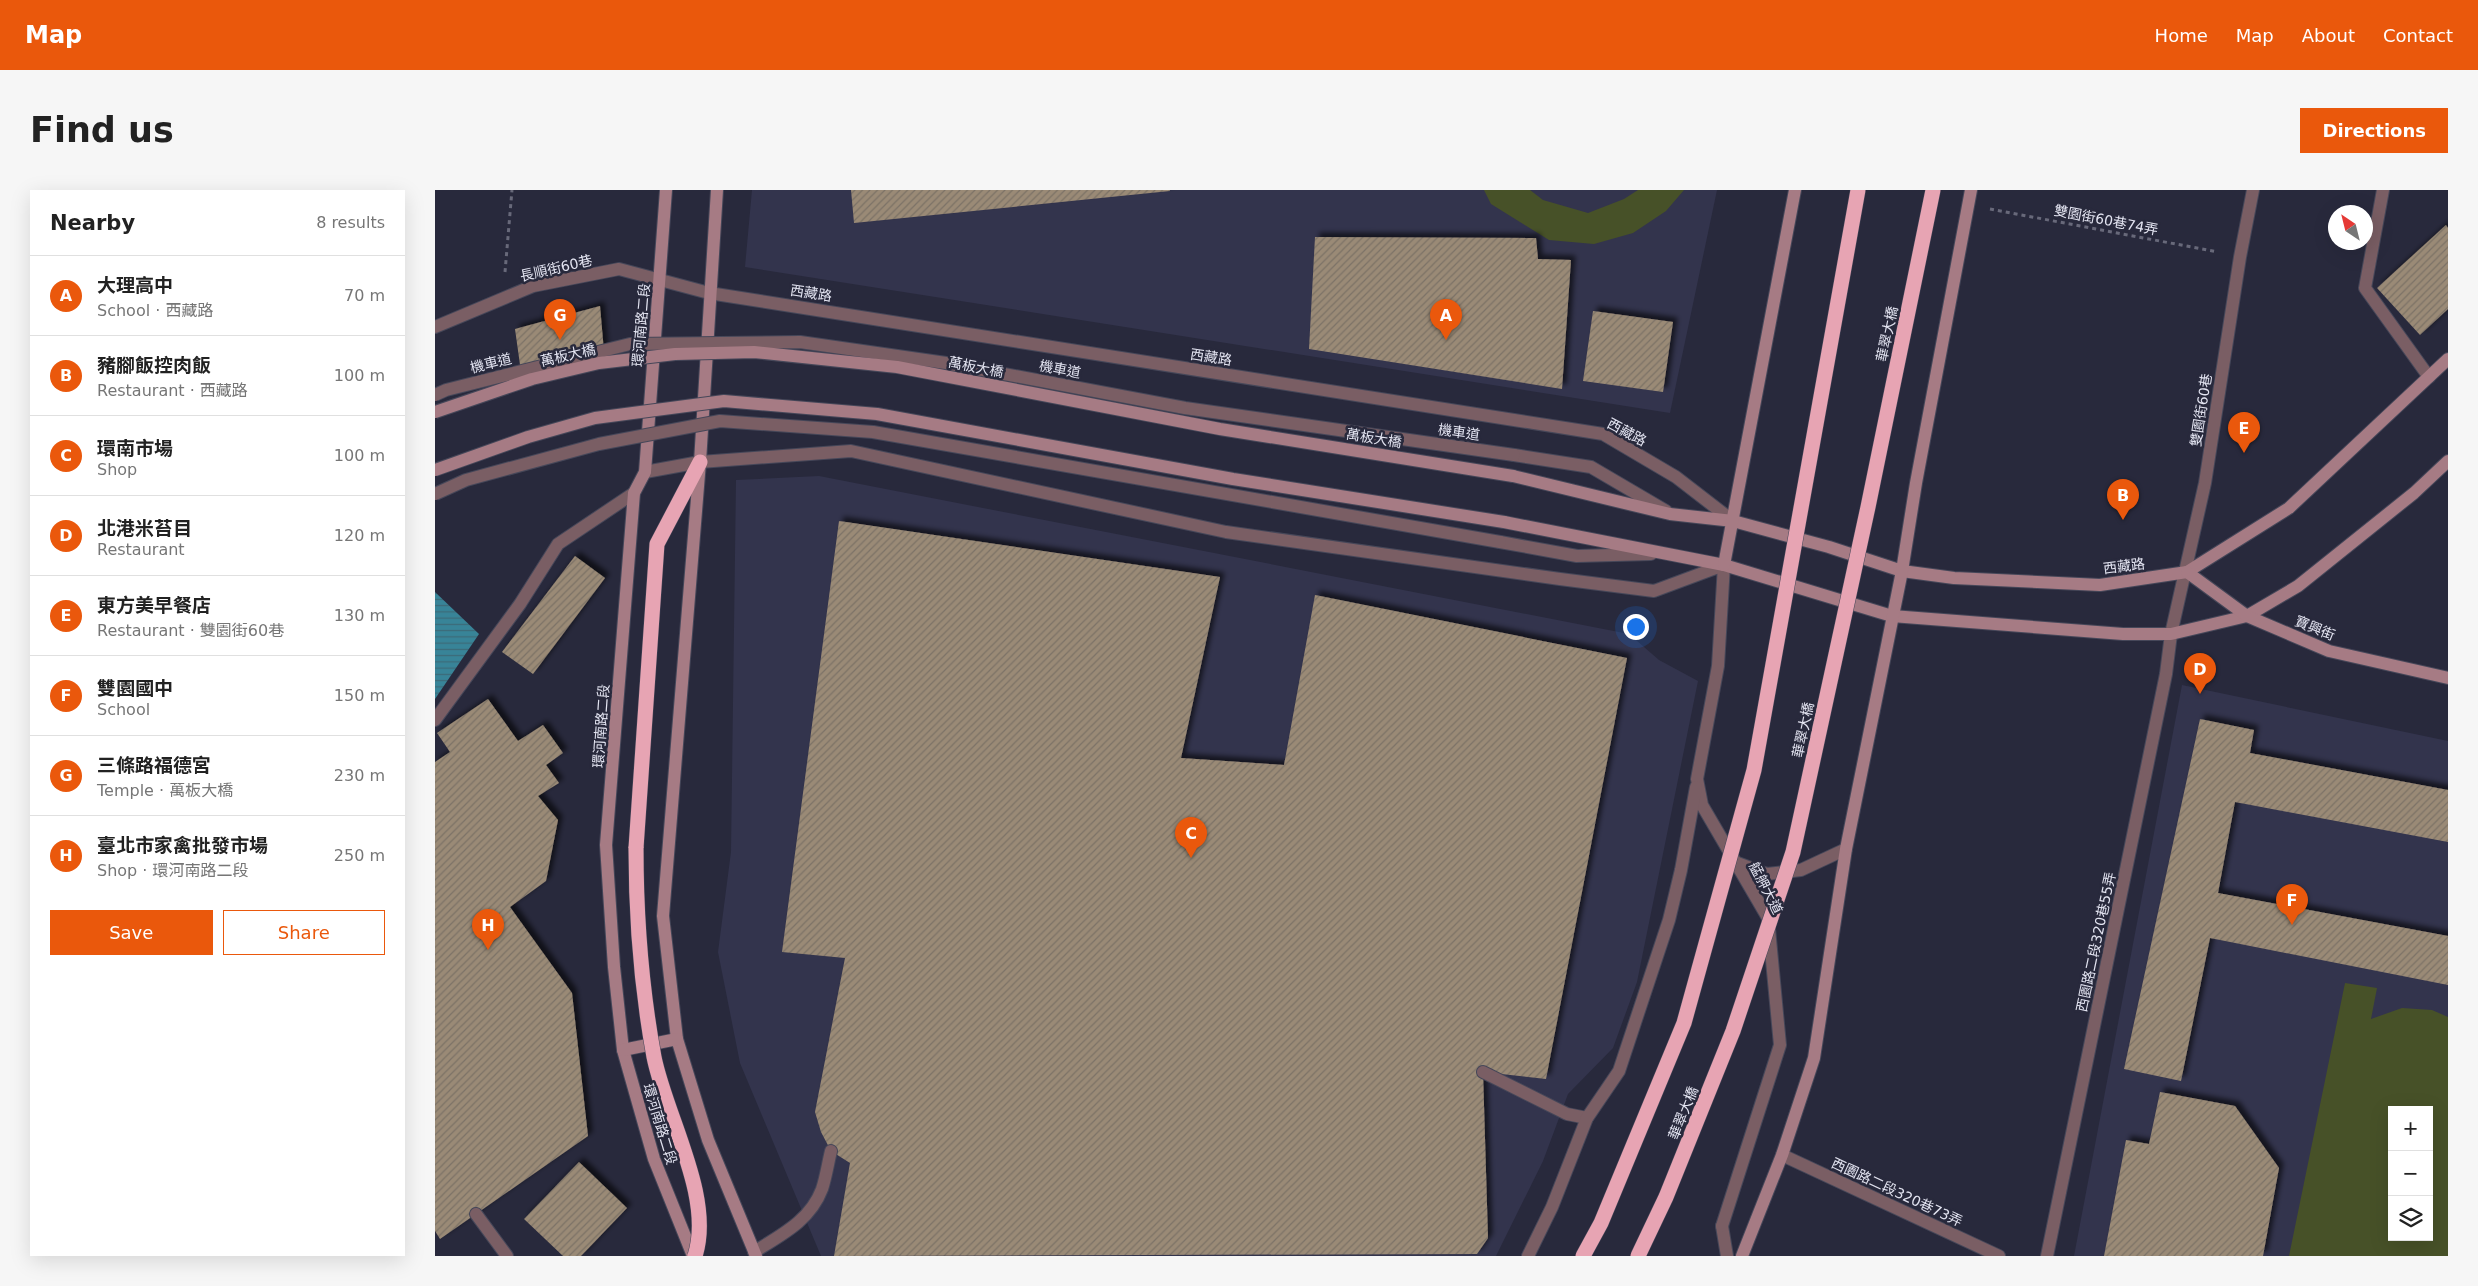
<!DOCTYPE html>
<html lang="en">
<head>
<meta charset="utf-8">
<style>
	body { margin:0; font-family:"DejaVu Sans","Noto Sans TC",sans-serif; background:#f6f6f6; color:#222 }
	.controls { position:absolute; right:15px; bottom:15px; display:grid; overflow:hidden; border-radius:0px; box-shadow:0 5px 20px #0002 }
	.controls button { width:45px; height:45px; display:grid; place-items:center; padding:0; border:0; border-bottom:1px solid #e0e0e0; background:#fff; color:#222; font:25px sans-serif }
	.compass { position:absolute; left:1893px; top:15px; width:45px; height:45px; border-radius:50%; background:#fff; box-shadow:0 5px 20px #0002; rotate:325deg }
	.you { position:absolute; left:1200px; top:436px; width:18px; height:18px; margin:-12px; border:4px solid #fff; border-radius:50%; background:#1a73e8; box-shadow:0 0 0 8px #1a73e833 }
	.badge { display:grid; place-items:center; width:32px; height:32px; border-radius:50%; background:#ea580c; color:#fff; font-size:16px; font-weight:700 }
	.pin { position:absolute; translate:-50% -41px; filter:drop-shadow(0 1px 2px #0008) }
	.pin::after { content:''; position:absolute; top:26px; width:18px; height:15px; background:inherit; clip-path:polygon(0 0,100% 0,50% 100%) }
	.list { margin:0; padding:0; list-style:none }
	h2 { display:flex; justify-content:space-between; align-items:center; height:65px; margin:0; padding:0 20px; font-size:21px }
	h2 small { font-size:16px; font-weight:400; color:#767676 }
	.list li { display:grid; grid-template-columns:32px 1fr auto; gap:15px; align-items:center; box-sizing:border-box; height:80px; padding:0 20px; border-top:1px solid #e0e0e0 }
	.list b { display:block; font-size:19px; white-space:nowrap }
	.list p { margin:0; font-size:16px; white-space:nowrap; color:#767676 }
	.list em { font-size:16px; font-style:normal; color:#767676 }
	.actions { display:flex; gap:10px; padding:15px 20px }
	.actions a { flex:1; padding:11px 0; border:1px solid #ea580c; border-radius:0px; text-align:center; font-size:18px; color:#ea580c }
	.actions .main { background:#ea580c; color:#fff }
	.icon { flex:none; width:28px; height:28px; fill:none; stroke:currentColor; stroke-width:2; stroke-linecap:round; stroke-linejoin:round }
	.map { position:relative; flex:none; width:2013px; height:1066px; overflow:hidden; border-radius:0px }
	header { display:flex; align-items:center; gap:30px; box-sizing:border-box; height:70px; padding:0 25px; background:#ea580c; color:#fff }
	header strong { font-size:24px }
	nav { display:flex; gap:28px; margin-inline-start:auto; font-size:18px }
	.intro { display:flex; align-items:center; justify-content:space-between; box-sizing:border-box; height:120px; padding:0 30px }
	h1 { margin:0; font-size:35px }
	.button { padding:12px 22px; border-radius:0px; background:#ea580c; color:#fff; font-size:18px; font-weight:700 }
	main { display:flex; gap:30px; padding:0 30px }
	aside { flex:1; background:#fff; border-radius:0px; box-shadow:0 5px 20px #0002 }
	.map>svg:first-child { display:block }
	.built { fill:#33344d; fill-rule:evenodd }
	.pitch { fill:#475128; fill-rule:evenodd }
	.water { fill:url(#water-rules) }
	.building { fill:url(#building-hatch); filter:url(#shadow) }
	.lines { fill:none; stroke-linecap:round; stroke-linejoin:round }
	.lane-casing { stroke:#464759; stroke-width:14 }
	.street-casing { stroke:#464759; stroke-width:14 }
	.secondary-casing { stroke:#464759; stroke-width:14 }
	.highway-casing { stroke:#464759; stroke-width:16 }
	.path { stroke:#68697a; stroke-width:3; stroke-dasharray:4 4; stroke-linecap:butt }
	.lane { stroke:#7a5e64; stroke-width:12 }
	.street { stroke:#7a5e64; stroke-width:12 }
	.secondary { stroke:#a67b84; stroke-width:12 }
	.highway { stroke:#e7a4b3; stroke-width:15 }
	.lane-bridge-casing { stroke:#464759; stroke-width:14; stroke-linecap:butt }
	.secondary-bridge-casing { stroke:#464759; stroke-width:14; stroke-linecap:butt }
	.highway-bridge-casing { stroke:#464759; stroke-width:16; stroke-linecap:butt }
	.lane-bridge { stroke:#7a5e64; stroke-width:12 }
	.secondary-bridge { stroke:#a67b84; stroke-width:12 }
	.highway-bridge { stroke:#e7a4b3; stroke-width:15 }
	.labels { text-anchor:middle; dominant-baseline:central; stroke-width:5; stroke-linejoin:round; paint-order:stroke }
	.street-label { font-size:14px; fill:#e3e4f1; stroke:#28293c }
</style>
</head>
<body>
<header>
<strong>Map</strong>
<nav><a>Home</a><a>Map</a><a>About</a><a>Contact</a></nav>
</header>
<div class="intro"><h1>Find us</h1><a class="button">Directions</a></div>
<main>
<aside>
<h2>Nearby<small>8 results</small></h2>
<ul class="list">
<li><span class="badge">A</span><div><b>大理高中</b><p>School · 西藏路</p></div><em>70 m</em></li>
<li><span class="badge">B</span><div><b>豬腳飯控肉飯</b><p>Restaurant · 西藏路</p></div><em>100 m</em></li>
<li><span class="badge">C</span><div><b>環南市場</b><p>Shop</p></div><em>100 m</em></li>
<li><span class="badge">D</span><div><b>北港米苔目</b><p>Restaurant</p></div><em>120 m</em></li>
<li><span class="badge">E</span><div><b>東方美早餐店</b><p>Restaurant · 雙園街60巷</p></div><em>130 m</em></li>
<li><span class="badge">F</span><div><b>雙園國中</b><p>School</p></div><em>150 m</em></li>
<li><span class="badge">G</span><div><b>三條路福德宮</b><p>Temple · 萬板大橋</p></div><em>230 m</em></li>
<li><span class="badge">H</span><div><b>臺北市家禽批發市場</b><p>Shop · 環河南路二段</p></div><em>250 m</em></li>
</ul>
<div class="actions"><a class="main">Save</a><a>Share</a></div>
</aside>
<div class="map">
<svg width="2013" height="1066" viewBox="0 0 2013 1066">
	<defs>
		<pattern id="water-rules" width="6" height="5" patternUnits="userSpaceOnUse" patternTransform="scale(1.25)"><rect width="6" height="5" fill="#388498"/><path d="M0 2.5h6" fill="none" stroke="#3d6a78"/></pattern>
		<pattern id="building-hatch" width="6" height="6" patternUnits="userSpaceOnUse" patternTransform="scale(1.25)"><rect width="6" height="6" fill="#9a8a76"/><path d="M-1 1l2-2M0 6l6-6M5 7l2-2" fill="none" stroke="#7c7266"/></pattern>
		<filter id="shadow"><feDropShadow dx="4.5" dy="-4.5" stdDeviation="2.5" flood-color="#0009"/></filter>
	</defs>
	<rect width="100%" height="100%" fill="#28293c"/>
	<g class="built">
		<polygon points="317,0 1282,0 1235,223 310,77"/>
		<polygon points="384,286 1194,444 1224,470 1263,491 1202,792 1178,858 1133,904 1108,971 1061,1066 386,1066 305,873 283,762 296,662 301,290"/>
		<path d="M1747,495L2013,551V1066H1639ZM1957,920H1994V1047H1957Z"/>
	</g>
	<g class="pitch">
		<polygon points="1049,0 1095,0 1108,10 1153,23 1189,9 1203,0 1249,0 1231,21 1198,43 1159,54 1114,50 1056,14"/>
		<path d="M1910,793L1942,798L1936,829L1967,818L1997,820L2013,827V1066H1854ZM1957,920H1994V1047H1957Z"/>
	</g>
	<polygon class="water" points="0,402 44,444 0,509"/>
	<g class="building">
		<polygon points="416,0 735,0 735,1 419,33"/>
		<polygon points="2011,35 2013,38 2013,119 1985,145 1942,98"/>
		<polygon points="880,47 1101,48 1103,69 1136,70 1127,199 874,159"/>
		<polygon points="165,116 169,162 86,182 80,139"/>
		<polygon points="1158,121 1238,132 1228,202 1148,191"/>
		<polygon points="404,331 785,387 746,568 849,575 880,405 1192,468 1111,889 1048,882 1053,1048 1042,1064 399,1066 415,973 396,961 386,942 380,922 410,768 347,762"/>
		<polygon points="140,366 170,388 98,484 67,462"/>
		<polygon points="53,509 83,551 108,535 128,563 111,575 124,593 103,606 123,630 111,691 75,717 137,803 153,946 5,1049 0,1041 0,572 15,562 2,543"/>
		<polygon points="1765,529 1819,540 1815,563 2013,600 2013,652 1800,612 1783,703 2013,746 2013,795 1775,748 1746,891 1689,879"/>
		<polygon points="1725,902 1800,916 1844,978 1828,1066 1669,1066 1691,950 1714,954"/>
		<polygon points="144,972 192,1018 146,1066 128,1066 89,1029"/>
	</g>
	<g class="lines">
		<defs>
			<g id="lane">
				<polyline points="1948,0 1930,98 1994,187"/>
				<polyline points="1079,265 1156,277 1231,321"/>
				<polyline points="1065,352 1142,366 1216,364"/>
				<polyline points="0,530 85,414 123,354 199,303"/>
				<polyline points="1300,672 1332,684 1366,680 1411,659"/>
				<polyline points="1048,882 1132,924 1152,928"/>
				<polyline points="41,1024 72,1066"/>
				<polyline points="1287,1036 1292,1066"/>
				<path d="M319,1062C346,1045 375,1031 387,999C391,987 393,973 396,961"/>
			</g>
			<g id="street">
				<polyline points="0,137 98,96 184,79 274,103 1168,244 1241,287 1298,331"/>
				<polyline points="210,282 265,272 416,261 791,342 1125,389 1219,401 1289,375 1283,476 1262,589 1267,615 1333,728 1345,855 1287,1036"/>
				<polyline points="1347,965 1564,1066"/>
				<polyline points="1093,1066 1117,1017 1152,928 1184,881 1234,730 1246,680 1261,597"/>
				<polyline points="1612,1066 1731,484 1736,444 1770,293 1805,67 1818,0"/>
			</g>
			<g id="secondary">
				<polyline points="231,0 210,282 199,303 171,655 179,777 188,860 219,969 258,1066"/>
				<polyline points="282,0 265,272 228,726 242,849 273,950 321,1066"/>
				<polyline points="1078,286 1235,324 1298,331 1394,357 1467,381 1519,388 1665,395 1752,382 1854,318 2013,169"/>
				<polyline points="1069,332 1289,375 1457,426 1688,444 1736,444 1812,426 1863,396 1979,303 2013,271"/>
				<polyline points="1289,375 1360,0"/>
				<polyline points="1752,382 1812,426 1894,461 2013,488"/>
				<polyline points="188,860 242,849"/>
				<polyline points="1307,1066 1347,965 1379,868 1411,659 1467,381 1481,293 1536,0"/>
			</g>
			<polyline id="highway" points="201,658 222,354 265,272"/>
		</defs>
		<use href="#lane" class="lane-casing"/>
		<use href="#street" class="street-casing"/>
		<use href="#secondary" class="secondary-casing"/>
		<use href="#highway" class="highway-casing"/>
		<g class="path">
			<polyline points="1555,19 1783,62"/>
			<polyline points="70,82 77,0"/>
		</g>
		<use href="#lane" class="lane"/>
		<use href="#street" class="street"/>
		<use href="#secondary" class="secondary"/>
		<use href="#highway" class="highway"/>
		<defs>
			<g id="lane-bridge">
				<polyline points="0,205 11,200 195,154 365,152 511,173 750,218 1079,265"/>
				<polyline points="0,304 31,290 164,254 285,231 438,242 1065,352"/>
			</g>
			<g id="secondary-bridge">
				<polyline points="0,222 97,189 164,173 240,164 319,162 462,177 785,239 1078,286"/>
				<polyline points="0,280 93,247 160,228 289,211 442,224 798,289 1069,332"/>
			</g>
			<g id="highway-bridge">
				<path d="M201,658C201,730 206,796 219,867C231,927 279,1007 260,1066"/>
				<polyline points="1148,1066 1166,1033 1249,833 1319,580 1423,0"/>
				<polyline points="1203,1066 1231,1007 1298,841 1358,662 1433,317 1498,0"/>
			</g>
		</defs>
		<use href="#lane-bridge" class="lane-bridge-casing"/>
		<use href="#secondary-bridge" class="secondary-bridge-casing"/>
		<use href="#highway-bridge" class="highway-bridge-casing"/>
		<use href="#lane-bridge" class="lane-bridge"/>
		<use href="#secondary-bridge" class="secondary-bridge"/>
		<use href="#highway-bridge" class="highway-bridge"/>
	</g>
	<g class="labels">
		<g class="street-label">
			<text transform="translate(1671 30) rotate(11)">雙園街60巷74弄</text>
			<text transform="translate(121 78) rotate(-13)">長順街60巷</text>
			<text transform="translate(376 103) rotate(9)">西藏路</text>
			<text transform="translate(206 135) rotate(-85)">環河南路二段</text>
			<text transform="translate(1452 144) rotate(-78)">華翠大橋</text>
			<text transform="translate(133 165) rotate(-13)">萬板大橋</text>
			<text transform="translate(776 167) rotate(9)">西藏路</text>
			<text transform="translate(56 173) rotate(-14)">機車道</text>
			<text transform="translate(541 177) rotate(11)">萬板大橋</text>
			<text transform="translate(625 179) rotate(11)">機車道</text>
			<text transform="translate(1766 220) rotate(-81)">雙園街60巷</text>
			<text transform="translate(1024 242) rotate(8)">機車道</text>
			<text transform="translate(1192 242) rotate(28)">西藏路</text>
			<text transform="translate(939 248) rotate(9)">萬板大橋</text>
			<text transform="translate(1689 376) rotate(-7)">西藏路</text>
			<text transform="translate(1880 438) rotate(22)">寶興街</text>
			<text transform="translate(166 536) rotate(-86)">環河南路二段</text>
			<text transform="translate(1368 540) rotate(-78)">華翠大橋</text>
			<text transform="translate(1331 698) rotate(63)">艋舺大道</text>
			<text transform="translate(1661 752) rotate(-78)">西園路二段320巷55弄</text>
			<text transform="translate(1248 923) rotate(-68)">華翠大橋</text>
			<text transform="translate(225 934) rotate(73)">環河南路二段</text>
			<text transform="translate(1462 1002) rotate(25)">西園路二段320巷73弄</text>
		</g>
	</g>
</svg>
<div class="controls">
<button>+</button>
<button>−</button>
<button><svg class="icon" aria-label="layers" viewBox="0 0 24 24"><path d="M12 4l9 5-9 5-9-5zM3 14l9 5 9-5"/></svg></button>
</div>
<svg class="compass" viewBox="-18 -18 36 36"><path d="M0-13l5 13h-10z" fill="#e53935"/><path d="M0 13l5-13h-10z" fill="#767676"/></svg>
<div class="you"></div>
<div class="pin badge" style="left:1011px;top:150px">A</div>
<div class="pin badge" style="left:1688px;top:330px">B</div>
<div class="pin badge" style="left:756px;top:668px">C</div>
<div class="pin badge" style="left:1765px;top:504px">D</div>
<div class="pin badge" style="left:1809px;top:263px">E</div>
<div class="pin badge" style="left:1857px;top:735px">F</div>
<div class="pin badge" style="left:125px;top:150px">G</div>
<div class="pin badge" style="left:53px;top:760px">H</div>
</div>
</main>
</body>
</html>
